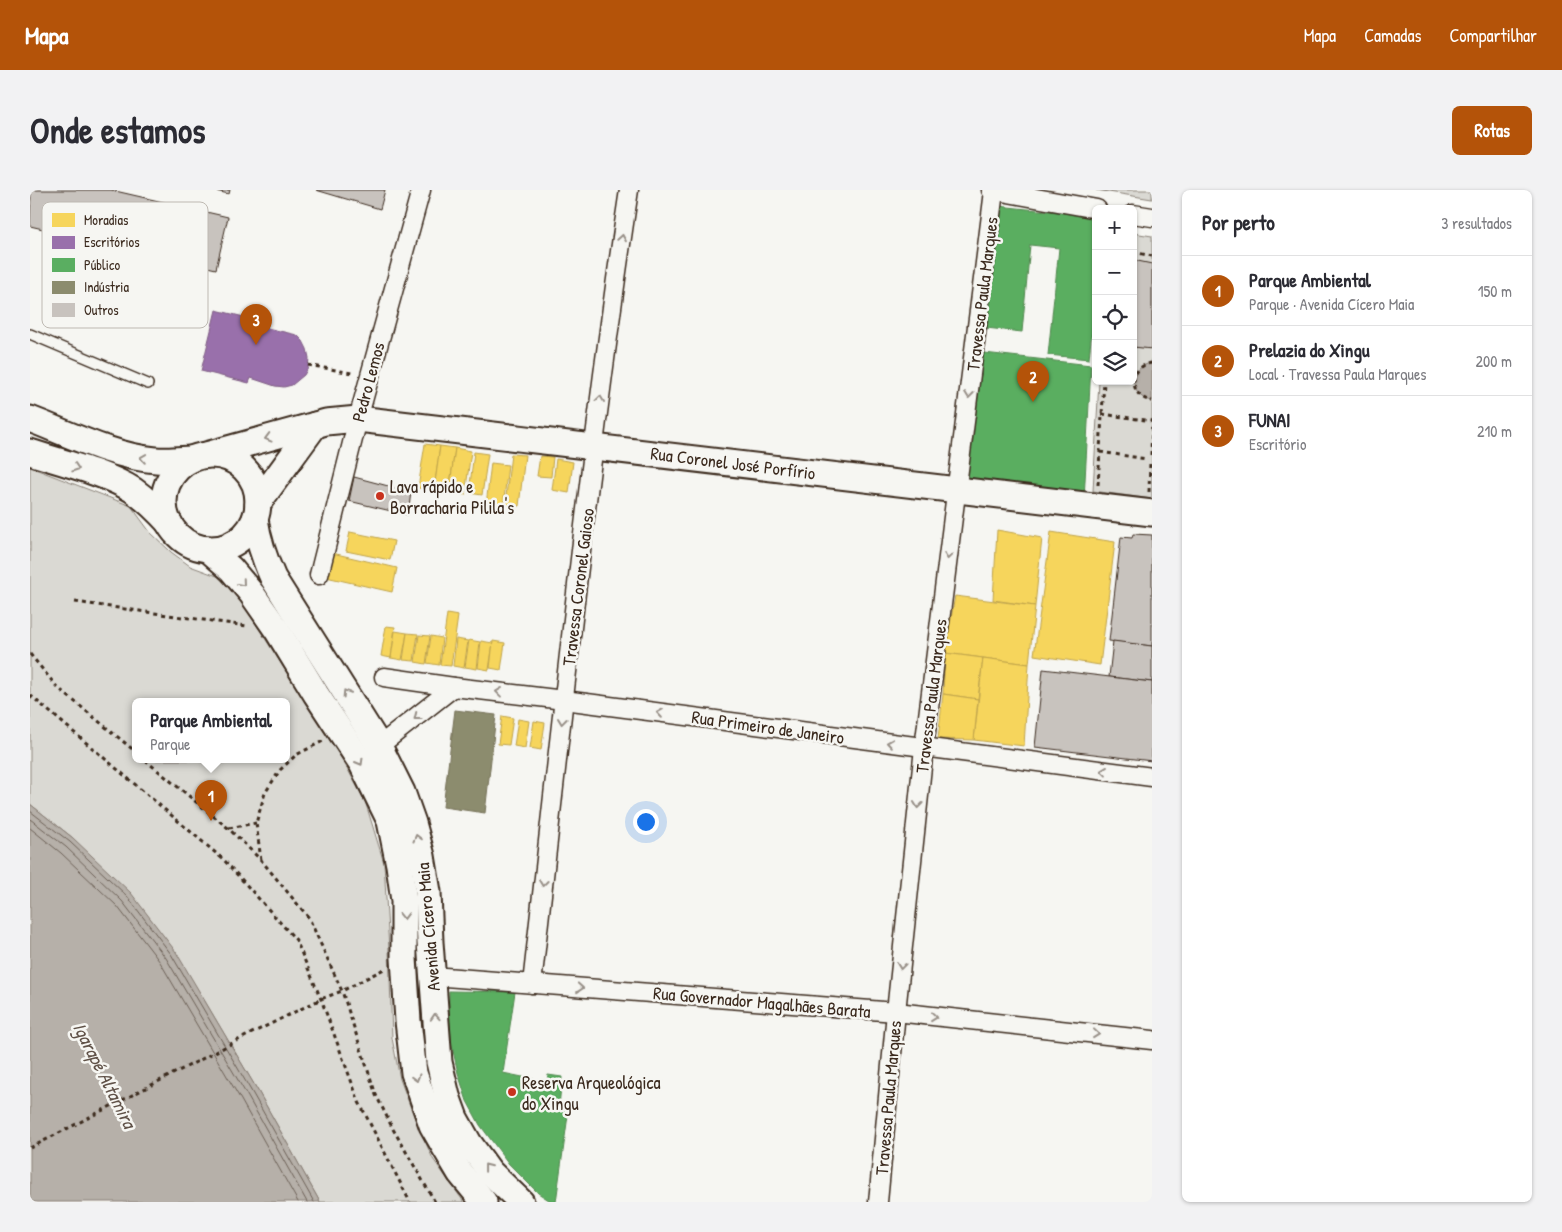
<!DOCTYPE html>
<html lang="pt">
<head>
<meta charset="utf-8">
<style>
	body { margin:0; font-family:"Patrick Hand",sans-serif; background:#f2f2f3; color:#2b2b33 }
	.controls { position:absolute; right:15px; top:15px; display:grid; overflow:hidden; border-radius:8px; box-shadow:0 1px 4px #0004 }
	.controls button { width:45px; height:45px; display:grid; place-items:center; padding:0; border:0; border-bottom:1px solid #e1e1e2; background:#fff; color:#2b2b33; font:25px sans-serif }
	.you { position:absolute; left:615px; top:631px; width:18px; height:18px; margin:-12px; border:4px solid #fff; border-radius:50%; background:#1a73e8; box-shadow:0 0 0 8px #1a73e833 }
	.badge { display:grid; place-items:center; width:32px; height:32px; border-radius:50%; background:#b45309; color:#fff; font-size:16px; font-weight:700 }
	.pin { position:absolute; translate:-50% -41px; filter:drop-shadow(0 1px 2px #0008) }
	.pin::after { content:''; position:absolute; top:26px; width:18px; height:15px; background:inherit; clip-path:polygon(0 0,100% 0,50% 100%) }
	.popup { position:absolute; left:102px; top:508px; width:158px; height:65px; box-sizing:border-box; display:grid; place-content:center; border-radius:8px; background:#fff; filter:drop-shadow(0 1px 4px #0005); font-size:16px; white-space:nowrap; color:#7c7c81 }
	.popup b { font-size:19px; color:#2b2b33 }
	.popup::after { content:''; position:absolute; left:50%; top:100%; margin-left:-10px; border:10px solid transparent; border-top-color:#fff }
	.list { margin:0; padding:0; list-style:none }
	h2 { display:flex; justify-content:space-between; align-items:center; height:65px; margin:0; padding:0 20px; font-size:21px }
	h2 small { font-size:16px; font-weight:400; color:#7c7c81 }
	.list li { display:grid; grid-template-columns:32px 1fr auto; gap:15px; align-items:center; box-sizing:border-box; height:70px; padding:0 20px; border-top:1px solid #e1e1e2 }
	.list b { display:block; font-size:19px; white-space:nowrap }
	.list p { margin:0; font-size:16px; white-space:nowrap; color:#7c7c81 }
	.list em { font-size:16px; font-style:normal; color:#7c7c81 }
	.icon { flex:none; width:28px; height:28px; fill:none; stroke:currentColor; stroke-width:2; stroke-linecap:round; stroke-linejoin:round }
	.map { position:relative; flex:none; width:1122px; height:1012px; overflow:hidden; border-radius:8px }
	header { display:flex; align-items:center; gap:30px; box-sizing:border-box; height:70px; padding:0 25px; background:#b45309; color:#fff }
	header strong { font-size:24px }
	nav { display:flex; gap:28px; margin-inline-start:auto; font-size:18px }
	.intro { display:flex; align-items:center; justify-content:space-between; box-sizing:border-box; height:120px; padding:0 30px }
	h1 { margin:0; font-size:35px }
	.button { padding:12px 22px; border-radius:8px; background:#b45309; color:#fff; font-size:18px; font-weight:700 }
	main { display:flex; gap:30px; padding:0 30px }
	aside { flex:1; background:#fff; border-radius:8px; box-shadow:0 1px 4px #0004 }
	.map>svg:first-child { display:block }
	.green { fill:#dad9d3; stroke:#8a8278; fill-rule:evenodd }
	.water { fill:#b6b0a9; stroke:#857a71 }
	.homes { fill:#f6d55c; stroke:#bea249 }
	.offices { fill:#9970ab; stroke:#7d5b81 }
	.public { fill:#5aae61; stroke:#51864d }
	.industry { fill:#8c8c6e; stroke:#746f56 }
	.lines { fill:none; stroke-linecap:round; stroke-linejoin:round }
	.shore { stroke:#6c6056; stroke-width:1 }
	.building { fill:#c8c3be; stroke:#3b2a1e }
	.lane-casing { stroke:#3b2a1e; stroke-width:12 }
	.street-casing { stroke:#3b2a1e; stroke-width:21 }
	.secondary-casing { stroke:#3b2a1e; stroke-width:29 }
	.path { stroke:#3b2a1e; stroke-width:3; stroke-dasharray:4 4; stroke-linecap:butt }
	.lane { stroke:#f6f6f2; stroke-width:9 }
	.street { stroke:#f6f6f2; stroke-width:18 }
	.secondary { stroke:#f6f6f2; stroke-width:25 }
	.oneway { stroke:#989088 }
	.poi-dot { fill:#c8321e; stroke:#f6f6f2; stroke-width:2 }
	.labels { text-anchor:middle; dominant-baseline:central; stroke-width:5; stroke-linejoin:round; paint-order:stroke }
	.street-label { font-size:18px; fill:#3b2a1e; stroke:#f6f6f2 }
	.poi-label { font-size:18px; fill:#3b2a1e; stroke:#f6f6f2; text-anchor:start }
	.water-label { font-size:19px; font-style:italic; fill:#605248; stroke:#f6f6f2 }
	.key { fill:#f6f6f2; stroke:#beb9b2; stroke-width:1 }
	.key-label { font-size:14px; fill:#3b2a1e }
</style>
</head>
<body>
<header>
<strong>Mapa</strong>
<nav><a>Mapa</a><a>Camadas</a><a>Compartilhar</a></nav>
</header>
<div class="intro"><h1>Onde estamos</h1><a class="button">Rotas</a></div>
<main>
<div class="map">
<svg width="1122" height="1012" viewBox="0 0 1122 1012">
	<rect width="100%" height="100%" fill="#f6f6f2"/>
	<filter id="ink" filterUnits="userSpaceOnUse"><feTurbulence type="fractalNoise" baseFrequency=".02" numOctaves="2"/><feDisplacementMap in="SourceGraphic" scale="10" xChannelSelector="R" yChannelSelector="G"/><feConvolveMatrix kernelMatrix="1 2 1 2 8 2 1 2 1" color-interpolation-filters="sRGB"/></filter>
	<g filter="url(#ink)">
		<g class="green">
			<polygon points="1066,0 1122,0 1122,9"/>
			<polygon points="1103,43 1122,46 1122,309 1063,301 1069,191 1103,191"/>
			<path d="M0,277L101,316L120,342L141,362L160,376L187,386L208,406L312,569L335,611L354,673L359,760L362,848L370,889L385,929L403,969L434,1012H290L228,901L170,803L43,648L0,614ZM106,512H256V570H106Z"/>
		</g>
		<g class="water">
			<path d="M1122,173V211C1098,207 1098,176 1122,173Z"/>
			<polygon points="0,614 43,648 101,703 146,762 228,901 290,1012 0,1012"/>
		</g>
		<g class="homes">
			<polygon points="395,254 410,256 404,300 388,298"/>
			<polygon points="410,256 425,258 419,303 404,300"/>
			<polygon points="425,258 441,261 435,305 419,303"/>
			<polygon points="444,262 458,264 452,305 439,303"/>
			<polygon points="481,264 495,265 489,316 475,315"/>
			<polygon points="510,266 523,267 521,287 507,286"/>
			<polygon points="526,269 543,272 539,303 522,300"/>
			<polygon points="461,273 478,275 473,317 456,315"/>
			<polygon points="967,340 1012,348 1005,416 963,410"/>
			<polygon points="320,342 364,351 360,370 316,361"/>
			<polygon points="1021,342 1085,352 1070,475 1004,465"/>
			<polygon points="302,363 367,378 362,402 296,387"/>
			<polygon points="925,406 1005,416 999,474 915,463"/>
			<polygon points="417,424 428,426 421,476 410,475"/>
			<polygon points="356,436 365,437 361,468 351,466"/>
			<polygon points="365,441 377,443 372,470 361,468"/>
			<polygon points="377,443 388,444 384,471 373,470"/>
			<polygon points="389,445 400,446 396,474 385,472"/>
			<polygon points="401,446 412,448 409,475 397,473"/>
			<polygon points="426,449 438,451 434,478 423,476"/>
			<polygon points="439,450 450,452 447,479 435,477"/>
			<polygon points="451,451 463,453 459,480 448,478"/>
			<polygon points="463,451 475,453 471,480 460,478"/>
			<polygon points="915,463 953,468 948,509 913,504"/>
			<polygon points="953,468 999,474 994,556 944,550"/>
			<polygon points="913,504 948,509 944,550 908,549"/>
			<polygon points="472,526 483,528 479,555 468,554"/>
			<polygon points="488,529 499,531 495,558 484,556"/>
			<polygon points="504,531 515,533 511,560 500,558"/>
		</g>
		<polygon class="offices" points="186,120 238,133 237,138 267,145 273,151 277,159 279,168 278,178 274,185 262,195 254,197 245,196 221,188 219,193 171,181"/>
		<g class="public">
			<polygon points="968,16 1066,26 1066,100 1059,169 1018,165 1029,58 1000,55 992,142 956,138"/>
			<polygon points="954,163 1061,175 1054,310 935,296"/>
			<polygon points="419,801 485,802 473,883 517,892 518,885 532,887 529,916 539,918 526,1012 522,1012 508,1003 479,974 450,935 437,911 428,883 422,856 419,827"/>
		</g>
		<polygon class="industry" points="425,520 466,525 455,623 413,617"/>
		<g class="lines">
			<g class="shore">
				<polyline points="0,621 40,652 97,706 141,764 223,904 284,1012"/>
				<polyline points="0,629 36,657 92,711 136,768 218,907 277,1012"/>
				<polyline points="0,638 31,663 87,716 130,772 211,910 268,1012"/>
			</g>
		</g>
		<g class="building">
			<polygon points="1,0 81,0 198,27 186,79 0,36"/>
			<polygon points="181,0 200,0 199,4"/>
			<polygon points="286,0 355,0 350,19"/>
			<polygon points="1103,70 1122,74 1122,159 1103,157"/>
			<polygon points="324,287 381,302 378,325 319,311"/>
			<polygon points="1103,344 1122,345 1122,456 1079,451 1091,347 1102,348"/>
			<polygon points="1083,451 1122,456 1122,492 1079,487"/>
			<polygon points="1013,479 1122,492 1122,571 1005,557"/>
		</g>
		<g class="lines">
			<defs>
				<polyline id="lane" points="0,144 118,194"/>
				<g id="street">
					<polyline points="961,0 1067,19"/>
					<polyline points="1103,24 1122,27"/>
					<polyline points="289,385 328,229 391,0"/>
					<polyline points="354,487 424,497 534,510 1122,587"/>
					<polyline points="349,556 424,497"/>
					<polyline points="402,786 866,822 1122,850"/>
					<path d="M502,794C532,529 559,264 599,0"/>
					<polyline points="848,1012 866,822 894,558 964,1"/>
				</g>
				<g id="secondary">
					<path d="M0,229C39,244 85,267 126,270C138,271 150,269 162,269"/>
					<path d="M0,262C30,272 76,283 103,300C117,310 129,322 140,334"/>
					<polyline points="176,265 296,232 328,229 1122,323"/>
					<circle cx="181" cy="312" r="47"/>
					<polyline points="228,313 285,235"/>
					<path d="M225,329C228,350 234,368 243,388L349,556L372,602L383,633L392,666L398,702L400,752L409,872L417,906L425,928L439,953L460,982L491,1012"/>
					<polyline points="178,359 201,379 222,404 247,440 286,504 332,574 360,631 369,675 374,711 374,768 378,831 384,883 402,935 414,956 430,983 454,1012"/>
				</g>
			</defs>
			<use href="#lane" class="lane-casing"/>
			<use href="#street" class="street-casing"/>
			<use href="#secondary" class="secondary-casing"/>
			<g class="path">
				<polyline points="1103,62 1122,66"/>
				<path d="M1122,173C1098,176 1098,207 1122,211"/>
				<polyline points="278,175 322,183"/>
				<polyline points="1072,224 1122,231"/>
				<polyline points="1070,262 1117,269"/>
				<polyline points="1121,265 1122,228"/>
				<polyline points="1068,295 1074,191"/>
				<polyline points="1119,302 1120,272"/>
				<polyline points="45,412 217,436"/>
				<polyline points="0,464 27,497 106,562"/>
				<polyline points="0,505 194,670 266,750 291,809 329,912 380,1012"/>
				<polyline points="115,570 198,638 231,670 279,728 312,801 346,905 363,939 405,1012"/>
				<polyline points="199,638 226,633"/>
				<polyline points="231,670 226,633 235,603 250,580 266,565 293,551"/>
				<polyline points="0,958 218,845 291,809 312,801 354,779"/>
			</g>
			<use href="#lane" class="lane"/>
			<use href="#street" class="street"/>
			<use href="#secondary" class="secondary"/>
		</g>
		<defs><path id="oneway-chevron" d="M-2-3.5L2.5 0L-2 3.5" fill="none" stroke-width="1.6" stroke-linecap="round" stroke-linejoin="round" transform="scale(1.25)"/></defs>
		<g class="oneway">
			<use href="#oneway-chevron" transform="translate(592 48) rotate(-81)"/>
			<use href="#oneway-chevron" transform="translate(939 205) rotate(97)"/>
			<use href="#oneway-chevron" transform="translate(570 209) rotate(-83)"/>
			<use href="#oneway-chevron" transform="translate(238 248) rotate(165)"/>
			<use href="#oneway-chevron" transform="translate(113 268) rotate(-171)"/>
			<use href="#oneway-chevron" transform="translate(46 278) rotate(18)"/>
			<use href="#oneway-chevron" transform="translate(918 366) rotate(97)"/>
			<use href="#oneway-chevron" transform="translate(212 393) rotate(50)"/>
			<use href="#oneway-chevron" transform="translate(469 502) rotate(-173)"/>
			<use href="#oneway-chevron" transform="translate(316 503) rotate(-122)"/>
			<use href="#oneway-chevron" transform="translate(630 523) rotate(-172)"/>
			<use href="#oneway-chevron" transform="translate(387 527) rotate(142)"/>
			<use href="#oneway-chevron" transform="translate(532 531) rotate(97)"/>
			<use href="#oneway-chevron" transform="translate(860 553) rotate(-172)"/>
			<use href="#oneway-chevron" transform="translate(330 572) rotate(60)"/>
			<use href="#oneway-chevron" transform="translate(1074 581) rotate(-173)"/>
			<use href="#oneway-chevron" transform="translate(888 615) rotate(96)"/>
			<use href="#oneway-chevron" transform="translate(387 648) rotate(-105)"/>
			<use href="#oneway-chevron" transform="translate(513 693) rotate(97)"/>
			<use href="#oneway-chevron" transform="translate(374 726) rotate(89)"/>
			<use href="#oneway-chevron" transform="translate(871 776) rotate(96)"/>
			<use href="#oneway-chevron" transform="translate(550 798) rotate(5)"/>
			<use href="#oneway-chevron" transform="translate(405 827) rotate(-94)"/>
			<use href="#oneway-chevron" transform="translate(904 827) rotate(6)"/>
			<use href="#oneway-chevron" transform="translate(1066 844) rotate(6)"/>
			<use href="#oneway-chevron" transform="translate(386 888) rotate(74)"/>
			<use href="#oneway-chevron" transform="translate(457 977) rotate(-128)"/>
		</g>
	</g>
	<g class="poi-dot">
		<circle cx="350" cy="306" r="5"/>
		<circle cx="482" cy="902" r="5"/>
	</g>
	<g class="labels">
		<g class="street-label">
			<text transform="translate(952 104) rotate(-83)">Travessa Paula Marques</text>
			<text transform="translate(338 192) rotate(-75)">Pedro Lemos</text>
			<text transform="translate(703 273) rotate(7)">Rua Coronel José Porfírio</text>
			<text transform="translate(548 397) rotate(-83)">Travessa Coronel Gaioso</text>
			<text transform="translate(901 506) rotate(-83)">Travessa Paula Marques</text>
			<text transform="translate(738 537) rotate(8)">Rua Primeiro de Janeiro</text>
			<text transform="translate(398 737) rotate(-95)">Avenida Cícero Maia</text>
			<text transform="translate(732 812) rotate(5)">Rua Governador Magalhães Barata</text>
			<text transform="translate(858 908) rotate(-85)">Travessa Paula Marques</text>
		</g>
		<g class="poi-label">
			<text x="360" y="296">Lava rápido e<tspan x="360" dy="21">Borracharia Pilila's</tspan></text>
			<text x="492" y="892">Reserva Arqueológica<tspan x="492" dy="21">do Xingu</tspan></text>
		</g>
		<g class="water-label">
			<text transform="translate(75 885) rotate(63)">Igarapé Altamira</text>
		</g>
	</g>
	<rect x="12" y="12" width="166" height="126" rx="8" class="key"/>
	<rect x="22" y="23" width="23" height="14" fill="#f6d55c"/>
	<rect x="22" y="46" width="23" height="13" fill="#9970ab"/>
	<rect x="22" y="68" width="23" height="14" fill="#5aae61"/>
	<rect x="22" y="91" width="23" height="13" fill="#8c8c6e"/>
	<rect x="22" y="113" width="23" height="14" fill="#c8c3be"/>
	<g class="key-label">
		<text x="54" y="35">Moradias</text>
		<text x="54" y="57">Escritórios</text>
		<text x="54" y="80">Público</text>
		<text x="54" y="102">Indústria</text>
		<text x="54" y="125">Outros</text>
	</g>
</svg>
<div class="controls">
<button>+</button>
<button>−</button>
<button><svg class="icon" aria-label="locate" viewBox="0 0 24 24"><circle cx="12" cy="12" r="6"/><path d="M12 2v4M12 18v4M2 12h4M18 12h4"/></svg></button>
<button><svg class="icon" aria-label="layers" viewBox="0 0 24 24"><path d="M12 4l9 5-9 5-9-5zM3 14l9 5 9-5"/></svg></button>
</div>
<div class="you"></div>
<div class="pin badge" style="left:181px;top:631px">1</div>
<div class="popup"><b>Parque Ambiental</b>Parque</div>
<div class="pin badge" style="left:1003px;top:212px">2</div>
<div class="pin badge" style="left:226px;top:155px">3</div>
</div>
<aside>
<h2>Por perto<small>3 resultados</small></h2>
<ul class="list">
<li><span class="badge">1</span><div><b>Parque Ambiental</b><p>Parque · Avenida Cícero Maia</p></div><em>150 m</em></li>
<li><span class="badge">2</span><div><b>Prelazia do Xingu</b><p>Local · Travessa Paula Marques</p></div><em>200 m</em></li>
<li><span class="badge">3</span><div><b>FUNAI</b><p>Escritório</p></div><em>210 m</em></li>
</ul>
</aside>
</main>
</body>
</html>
